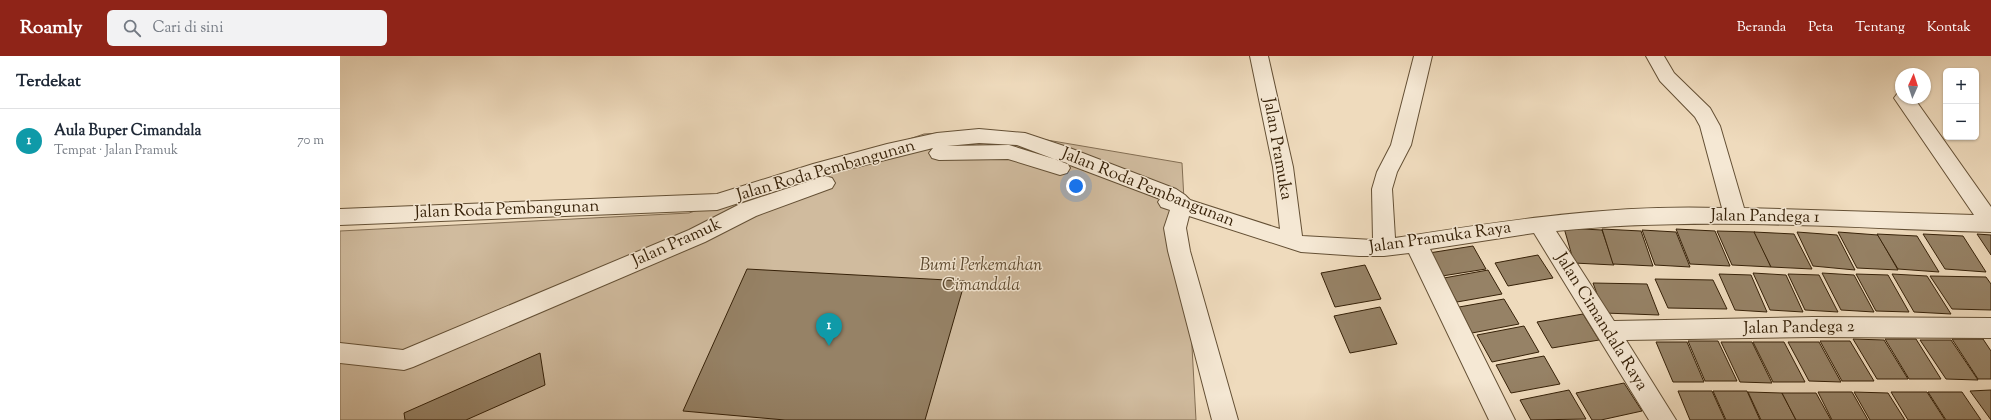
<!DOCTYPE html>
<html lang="id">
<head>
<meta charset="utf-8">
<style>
	body { margin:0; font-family:"Sorts Mill Goudy",serif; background:#f2f2f3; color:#1f2937 }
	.controls { position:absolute; right:12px; top:12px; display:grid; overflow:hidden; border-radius:6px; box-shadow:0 1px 3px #0004 }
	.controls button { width:36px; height:36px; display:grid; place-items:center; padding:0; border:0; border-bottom:1px solid #e0e1e3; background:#fff; color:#1f2937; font:20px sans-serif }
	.compass { position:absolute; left:1555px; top:12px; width:36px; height:36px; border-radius:50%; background:#fff; box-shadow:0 1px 3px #0004; rotate:3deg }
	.you { position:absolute; left:736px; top:130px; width:14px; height:14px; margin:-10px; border:3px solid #fff; border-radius:50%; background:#1a73e8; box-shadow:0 0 0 6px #1a73e833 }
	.badge { display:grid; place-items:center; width:26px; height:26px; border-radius:50%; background:#8f2418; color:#fff; font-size:13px; font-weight:700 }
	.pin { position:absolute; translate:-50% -33px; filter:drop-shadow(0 1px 2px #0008) }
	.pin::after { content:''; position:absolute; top:21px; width:14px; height:12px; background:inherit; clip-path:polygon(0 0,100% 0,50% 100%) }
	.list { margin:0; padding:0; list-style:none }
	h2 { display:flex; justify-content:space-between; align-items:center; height:52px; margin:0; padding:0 16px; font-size:17px }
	h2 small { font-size:13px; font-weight:400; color:#747a83 }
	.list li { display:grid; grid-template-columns:26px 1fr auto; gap:12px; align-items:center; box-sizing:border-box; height:64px; padding:0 16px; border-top:1px solid #e0e1e3 }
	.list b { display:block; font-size:15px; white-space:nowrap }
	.list p { margin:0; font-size:13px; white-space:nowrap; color:#747a83 }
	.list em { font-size:13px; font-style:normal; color:#747a83 }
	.icon { flex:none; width:22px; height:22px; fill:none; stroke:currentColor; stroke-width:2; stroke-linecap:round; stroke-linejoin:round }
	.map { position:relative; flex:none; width:1651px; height:364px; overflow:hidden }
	header { display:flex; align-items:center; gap:24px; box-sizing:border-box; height:56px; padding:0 20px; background:#8f2418; color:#fff }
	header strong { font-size:19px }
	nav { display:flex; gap:22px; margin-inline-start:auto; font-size:14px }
	.search { width:280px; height:36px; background:#f2f2f3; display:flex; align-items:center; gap:10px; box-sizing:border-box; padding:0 14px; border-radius:6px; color:#747a83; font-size:15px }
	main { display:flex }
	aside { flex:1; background:#fff }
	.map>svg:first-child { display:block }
	.green { fill:#d0bb9e; stroke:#836e53 }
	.building { fill:#968266; stroke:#362108 }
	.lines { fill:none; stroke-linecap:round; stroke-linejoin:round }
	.minor-casing { stroke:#645035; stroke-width:2 }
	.minor { fill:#f5e8d4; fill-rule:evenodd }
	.labels { text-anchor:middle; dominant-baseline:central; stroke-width:3; stroke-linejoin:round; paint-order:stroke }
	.street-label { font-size:17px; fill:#362108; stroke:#f5e8d4 }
	.park-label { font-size:17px; font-style:italic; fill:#5c482e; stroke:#f5e8d4 }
</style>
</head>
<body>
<header>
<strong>Roamly</strong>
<div class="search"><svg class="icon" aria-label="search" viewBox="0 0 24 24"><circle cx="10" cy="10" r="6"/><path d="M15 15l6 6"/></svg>Cari di sini</div>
<nav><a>Beranda</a><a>Peta</a><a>Tentang</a><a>Kontak</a></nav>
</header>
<main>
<aside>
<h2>Terdekat<small></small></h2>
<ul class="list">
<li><span class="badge" style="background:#0f9aa8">1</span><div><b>Aula Buper Cimandala</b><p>Tempat · Jalan Pramuk</p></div><em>70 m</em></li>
</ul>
</aside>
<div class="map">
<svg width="1651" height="364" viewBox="0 0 1651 364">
	<rect width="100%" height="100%" fill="#efdbbd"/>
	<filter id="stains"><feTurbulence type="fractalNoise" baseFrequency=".005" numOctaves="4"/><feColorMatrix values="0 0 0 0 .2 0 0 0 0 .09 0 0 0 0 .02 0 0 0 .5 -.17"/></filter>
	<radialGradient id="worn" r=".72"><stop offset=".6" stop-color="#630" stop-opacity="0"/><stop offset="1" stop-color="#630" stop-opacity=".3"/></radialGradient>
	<polygon class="green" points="648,74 842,107 856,364 0,364 0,175 349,157 584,78"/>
	<g class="building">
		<polygon points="1224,172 1262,174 1274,209 1234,207"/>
		<polygon points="1262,173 1301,175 1313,210 1273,208"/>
		<polygon points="1336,173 1375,175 1390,210 1350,208"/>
		<polygon points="1302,174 1336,176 1350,211 1315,209"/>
		<polygon points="1377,175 1415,176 1431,211 1392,209"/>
		<polygon points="1414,176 1454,178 1472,213 1431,211"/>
		<polygon points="1457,176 1497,179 1515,214 1473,210"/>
		<polygon points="1498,176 1538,179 1558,214 1517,212"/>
		<polygon points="1537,178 1577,180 1599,216 1558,213"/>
		<polygon points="1583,178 1623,180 1646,216 1605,213"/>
		<polygon points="1637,178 1651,179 1651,199"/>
		<polygon points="1133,190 1146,213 1102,220 1089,197"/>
		<polygon points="1198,199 1213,222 1168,230 1155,207"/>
		<polygon points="1025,209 1041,243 995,251 981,217"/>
		<polygon points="407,213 625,225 585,364 445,364 343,355"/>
		<polygon points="1148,214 1162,238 1117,246 1104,222"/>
		<polygon points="1413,217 1446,219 1463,256 1430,254"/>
		<polygon points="1482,217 1514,219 1534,256 1501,254"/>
		<polygon points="1379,218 1411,219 1427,256 1395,254"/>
		<polygon points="1448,218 1479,219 1498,256 1465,254"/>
		<polygon points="1516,218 1548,219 1569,256 1536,255"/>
		<polygon points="1552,218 1587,220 1611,258 1574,256"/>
		<polygon points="1590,220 1646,221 1651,228 1651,254 1612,253"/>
		<polygon points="1315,223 1373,224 1387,253 1328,252"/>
		<polygon points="1253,227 1307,228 1319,259 1264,257"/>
		<polygon points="1164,243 1179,268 1132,277 1119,251"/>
		<polygon points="1040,251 1057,288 1010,297 994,260"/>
		<polygon points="1243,258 1259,284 1212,292 1197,266"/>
		<polygon points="1184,270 1199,296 1152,306 1137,279"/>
		<polygon points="1513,283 1544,284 1568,323 1537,323"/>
		<polygon points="1545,283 1576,283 1601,323 1569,323"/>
		<polygon points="1612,283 1643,283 1651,295 1651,323 1638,323"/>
		<polygon points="1580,284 1611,284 1638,324 1606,323"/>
		<polygon points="1348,285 1378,285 1397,325 1365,325"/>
		<polygon points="1480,285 1510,285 1534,325 1502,325"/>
		<polygon points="1316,286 1347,286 1364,326 1333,326"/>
		<polygon points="1381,286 1412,286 1432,327 1400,326"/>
		<polygon points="1413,286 1444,286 1465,326 1433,326"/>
		<polygon points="1448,286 1479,286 1501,326 1469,325"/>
		<polygon points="200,297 205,329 126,364 65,364 64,357"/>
		<polygon points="1204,300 1220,328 1171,337 1156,309"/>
		<polygon points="1284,327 1302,355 1261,364 1252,364 1236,337"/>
		<polygon points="1229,334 1246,363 1191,364 1180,344"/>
		<polygon points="1651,334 1651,364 1630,335"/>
		<polygon points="1338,335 1372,335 1385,364 1350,364"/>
		<polygon points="1373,335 1407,335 1420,364 1386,364"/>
		<polygon points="1408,336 1442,337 1456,364 1421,364"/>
		<polygon points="1478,336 1512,336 1528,364 1492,364"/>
		<polygon points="1514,336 1548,337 1565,364 1530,364"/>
		<polygon points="1551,336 1587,336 1605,364 1568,364"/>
		<polygon points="1588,336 1622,336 1641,364 1606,364"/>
		<polygon points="1442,337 1476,337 1491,364 1456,364"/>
	</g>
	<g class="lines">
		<defs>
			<g id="minor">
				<path d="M910,0H928L953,111L962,180L1033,184L1032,133L1037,116L1051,89L1074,0H1092L1071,89L1057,116L1052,133L1055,182C1164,165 1270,148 1382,152L1360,70L1355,61L1320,25L1306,0H1324L1334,17L1370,52L1380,70L1404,152L1634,159L1554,42L1557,38L1561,37V42H1574L1651,151V176C1506,172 1360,160 1216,175L1274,265L1473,261L1651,262V282L1473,281L1286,284L1336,364H1309L1194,177L1090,193L1175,364H1149L1069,197L1044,200H1019L961,196L849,160L846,172L850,195L898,364H872L828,195L824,172L830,154L821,151L818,146L820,143L677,89L639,87L607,90L669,89L727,107L730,112L727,117L720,119L668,103L599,104L592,102L589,97L593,92L485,119L377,154L0,169V153L377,138L473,108L547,88L597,77L639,73L685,77L727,91L836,133L845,139L850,144L940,173L933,111Z"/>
				<polygon points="485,120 492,122 495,127 492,132 416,160 365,186 73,311 64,314 0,307 0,287 63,294 349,174 400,148"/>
			</g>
		</defs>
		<use href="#minor" class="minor-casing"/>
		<use href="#minor" class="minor"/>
	</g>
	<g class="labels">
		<g class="street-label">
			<text transform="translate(937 93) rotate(80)">Jalan Pramuka</text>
			<text transform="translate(486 115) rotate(-16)">Jalan Roda Pembangunan</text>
			<text transform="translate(808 132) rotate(22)">Jalan Roda Pembangunan</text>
			<text transform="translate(167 154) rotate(-2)">Jalan Roda Pembangunan</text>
			<text transform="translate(1425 161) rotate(1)">Jalan Pandega 1</text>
			<text transform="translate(1100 182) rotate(-8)">Jalan Pramuka Raya</text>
			<text transform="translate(337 187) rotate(-24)">Jalan Pramuk</text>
			<text transform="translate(1261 266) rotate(58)">Jalan Cimandala Raya</text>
			<text transform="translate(1459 272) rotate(-1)">Jalan Pandega 2</text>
		</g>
		<g class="park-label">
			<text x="641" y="210">Bumi Perkemahan<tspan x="641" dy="20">Cimandala</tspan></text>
		</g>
	</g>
	<rect width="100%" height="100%" filter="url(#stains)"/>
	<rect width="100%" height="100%" fill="url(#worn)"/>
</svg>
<div class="controls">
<button>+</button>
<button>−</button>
</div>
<svg class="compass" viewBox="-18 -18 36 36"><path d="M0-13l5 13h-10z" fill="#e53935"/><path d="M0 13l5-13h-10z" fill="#747a83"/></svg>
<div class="you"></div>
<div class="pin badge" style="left:489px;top:290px;background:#0f9aa8">1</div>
</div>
</main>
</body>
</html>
